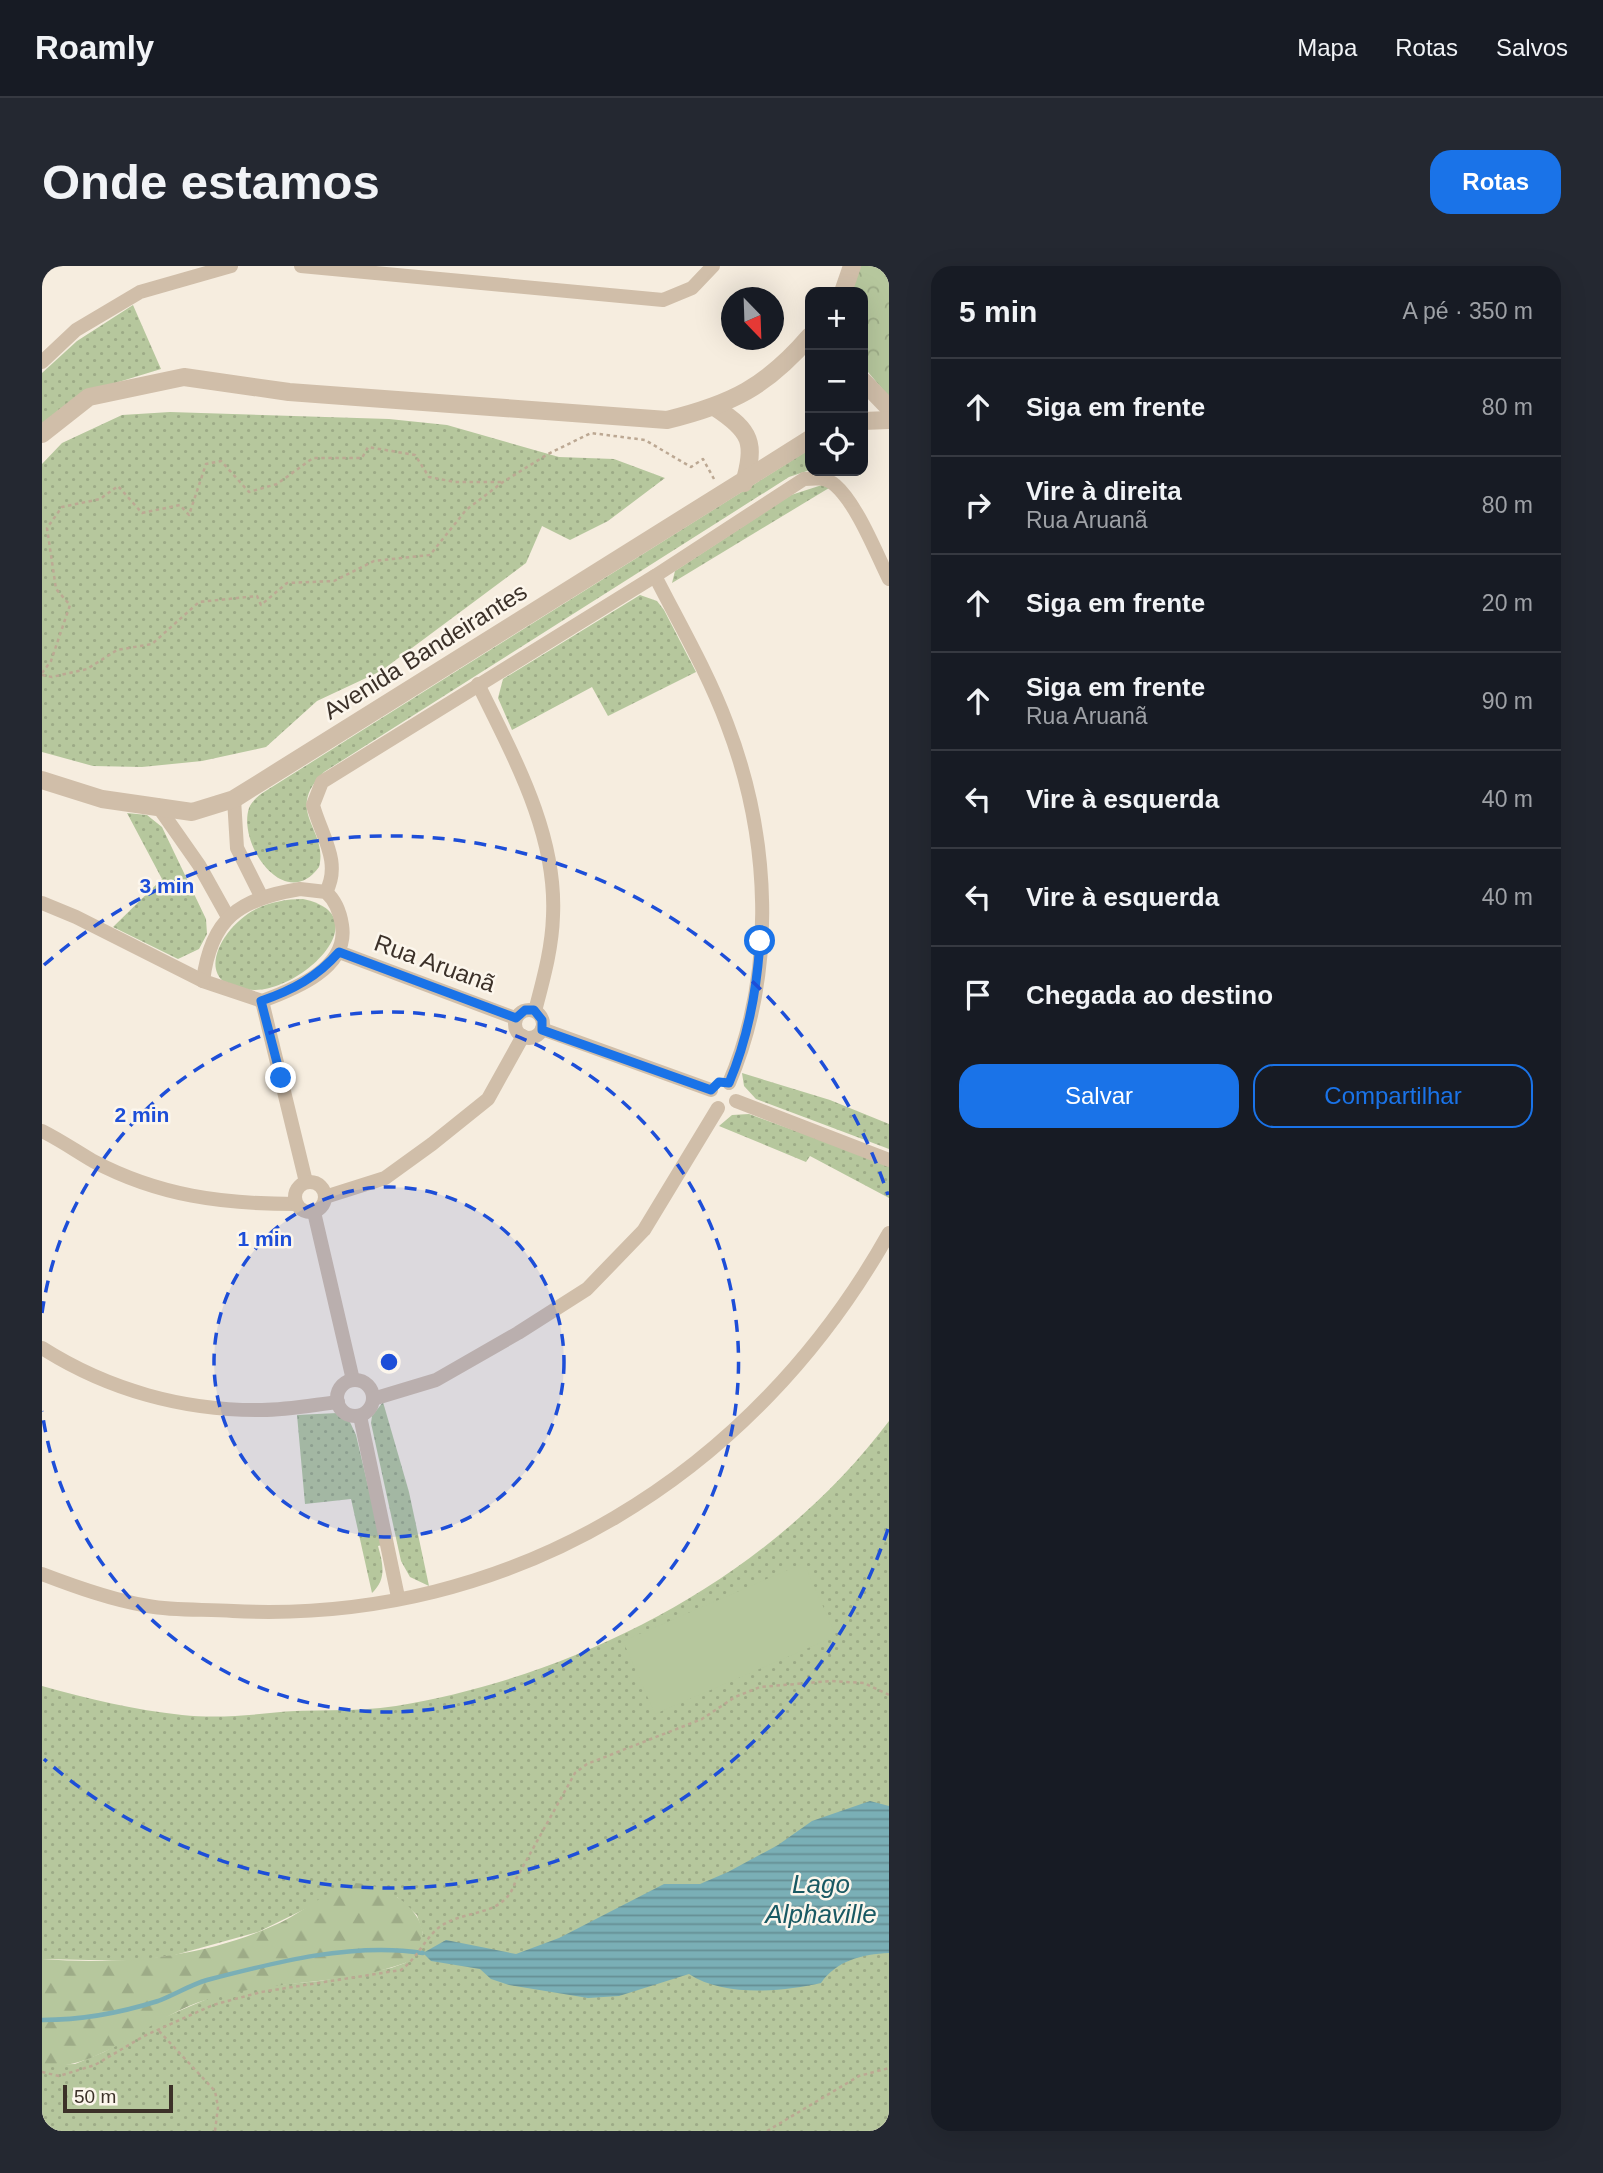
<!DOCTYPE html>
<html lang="pt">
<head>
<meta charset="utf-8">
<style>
	body { margin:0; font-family:Arial,sans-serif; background:#242831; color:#f1f3f6 }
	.controls { position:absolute; right:21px; top:21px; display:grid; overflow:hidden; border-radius:14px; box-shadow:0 7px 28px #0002 }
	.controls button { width:63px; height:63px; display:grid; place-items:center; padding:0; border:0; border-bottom:2px solid #363941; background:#171b24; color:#f1f3f6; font:35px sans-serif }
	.compass { position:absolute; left:679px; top:21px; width:63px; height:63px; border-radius:50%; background:#171b24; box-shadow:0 7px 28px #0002; rotate:157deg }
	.scale { position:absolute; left:21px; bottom:18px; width:110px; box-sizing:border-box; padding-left:7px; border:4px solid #3c3129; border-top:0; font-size:19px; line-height:24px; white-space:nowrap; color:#3c3129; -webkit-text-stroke:5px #fcf6ec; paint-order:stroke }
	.stop { position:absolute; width:21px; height:21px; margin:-16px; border:5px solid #1a73e8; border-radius:50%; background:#fff }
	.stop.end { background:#1a73e8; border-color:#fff; box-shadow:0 2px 7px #0008 }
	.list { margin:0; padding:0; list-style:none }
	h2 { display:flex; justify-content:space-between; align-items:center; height:91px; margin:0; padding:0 28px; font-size:30px }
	h2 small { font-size:23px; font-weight:400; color:#9ea1a6 }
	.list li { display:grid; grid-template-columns:46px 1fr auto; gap:21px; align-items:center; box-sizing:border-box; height:98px; padding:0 28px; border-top:2px solid #363941 }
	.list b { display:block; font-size:26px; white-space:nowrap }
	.list p { margin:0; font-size:23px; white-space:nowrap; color:#9ea1a6 }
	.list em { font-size:23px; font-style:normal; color:#9ea1a6 }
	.actions { display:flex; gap:14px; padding:21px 28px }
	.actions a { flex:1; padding:16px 0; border:2px solid #1a73e8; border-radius:21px; text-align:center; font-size:24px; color:#1a73e8 }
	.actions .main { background:#1a73e8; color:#fff }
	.icon { flex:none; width:38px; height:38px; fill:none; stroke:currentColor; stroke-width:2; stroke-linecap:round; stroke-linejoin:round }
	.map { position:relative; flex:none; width:847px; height:1865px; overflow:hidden; border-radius:21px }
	header { display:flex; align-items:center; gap:42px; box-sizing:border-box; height:98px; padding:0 35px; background:#171b24; border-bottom:2px solid #363941 }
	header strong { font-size:33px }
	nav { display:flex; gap:38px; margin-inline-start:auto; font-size:24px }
	.intro { display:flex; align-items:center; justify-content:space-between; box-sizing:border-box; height:168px; padding:0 42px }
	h1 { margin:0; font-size:49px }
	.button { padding:18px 32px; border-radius:21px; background:#1a73e8; color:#fff; font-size:24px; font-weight:700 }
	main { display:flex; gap:42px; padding:0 42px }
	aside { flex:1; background:#171b24; border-radius:21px; box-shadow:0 7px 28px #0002 }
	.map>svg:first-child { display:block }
	.grass { fill:url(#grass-dots) }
	.forest { fill:url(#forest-firs) }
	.park { fill:url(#park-crowns) }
	.pitch { fill:#b6c79d }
	.water { fill:url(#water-rules) }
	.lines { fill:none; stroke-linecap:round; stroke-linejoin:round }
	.stream { stroke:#7aafb6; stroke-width:4.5 }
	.path { stroke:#bca893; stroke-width:2.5; stroke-dasharray:3.5 3.5; stroke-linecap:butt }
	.minor { stroke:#d0bea9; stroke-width:14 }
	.tertiary { stroke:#d0bea9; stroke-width:18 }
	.route { stroke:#1a73e8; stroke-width:9 }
	.ring { fill:none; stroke:#1d4ed8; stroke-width:3.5; stroke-dasharray:12 9 }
	.labels { text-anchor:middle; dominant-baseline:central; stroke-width:5; stroke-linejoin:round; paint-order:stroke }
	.street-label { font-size:24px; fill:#3c3129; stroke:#fcf6ec }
	.water-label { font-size:26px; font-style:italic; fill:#195963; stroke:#fcf6ec }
	.centre { fill:#1d4ed8; stroke:#fcf6ec; stroke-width:3.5 }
	.ring-label { font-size:21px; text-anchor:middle; font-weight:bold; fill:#1d4ed8; stroke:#fcf6ec; stroke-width:5; stroke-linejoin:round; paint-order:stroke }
</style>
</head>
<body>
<header>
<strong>Roamly</strong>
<nav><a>Mapa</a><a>Rotas</a><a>Salvos</a></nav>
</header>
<div class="intro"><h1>Onde estamos</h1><a class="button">Rotas</a></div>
<main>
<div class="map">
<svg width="847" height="1865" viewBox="0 0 847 1865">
	<defs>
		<pattern id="grass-dots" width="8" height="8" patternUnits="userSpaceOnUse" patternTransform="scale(1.75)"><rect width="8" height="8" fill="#b6c79d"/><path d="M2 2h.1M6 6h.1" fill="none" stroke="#9dab87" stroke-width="1.8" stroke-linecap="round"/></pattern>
		<pattern id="forest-firs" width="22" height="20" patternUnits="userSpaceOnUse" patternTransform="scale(1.75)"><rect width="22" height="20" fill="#b6c79d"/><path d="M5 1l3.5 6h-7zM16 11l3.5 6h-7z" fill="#9dab87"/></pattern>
		<pattern id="park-crowns" width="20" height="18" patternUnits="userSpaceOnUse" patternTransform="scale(1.75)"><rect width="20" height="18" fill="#b6c79d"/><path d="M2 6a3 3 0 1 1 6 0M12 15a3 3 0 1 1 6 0" fill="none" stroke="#9dab87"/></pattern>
		<pattern id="water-rules" width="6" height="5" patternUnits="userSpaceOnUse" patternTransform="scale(1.75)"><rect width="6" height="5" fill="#7aafb6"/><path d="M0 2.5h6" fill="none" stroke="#658f94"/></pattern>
	</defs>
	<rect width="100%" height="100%" fill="#f6eddf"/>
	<g class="grass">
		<polygon points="91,39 119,103 70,118 0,158 0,107 35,75"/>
		<polygon points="128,146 347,153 405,159 517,191 572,193 623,212 566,255 528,274 500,260 484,297 339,405 275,435 224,481 160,495 100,501 51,500 0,486 0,198 20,177 80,149"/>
		<path d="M768,183V204L747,211L282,506C241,546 287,563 277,601C244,647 195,579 207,542C210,535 216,530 222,526Z"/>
		<polygon points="780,219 787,222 630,317 633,305 749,229"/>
		<polygon points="598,329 615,335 622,344 654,406 566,450 550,421 470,464 456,432 461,413"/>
		<polygon points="85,547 105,549 120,561 164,653 165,668 157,683 136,693 71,661 120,613"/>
		<path d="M261,633C337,649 263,723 213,724C147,724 175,663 214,643C228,636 245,633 261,633Z"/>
		<polygon points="700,807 788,834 847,858 847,883 714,833 702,820"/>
		<polygon points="707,848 843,897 847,900 847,932 768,890 764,896 677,860 690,849"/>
		<polygon points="341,1136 367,1226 387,1320 368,1311 359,1295 329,1157 330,1150"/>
		<path d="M295,1147L307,1154L314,1169L340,1279L336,1280C341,1298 345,1313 330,1327L309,1233L263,1238L255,1149Z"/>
		<path d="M847,1155V1865H0V1799L33,1798L62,1786L123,1751L172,1730L211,1721L278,1715L349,1702L363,1697L381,1668L375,1649L355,1631L265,1642L216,1666L133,1689L93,1695L0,1693V1420C46,1433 93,1444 140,1449C170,1452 201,1450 228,1447C270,1442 312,1447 354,1440C544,1408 730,1310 847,1155Z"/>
	</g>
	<path class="forest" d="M313,1617C341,1618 378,1639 381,1668L371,1689L363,1697C293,1722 216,1712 147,1740C103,1758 47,1808 0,1799V1693C79,1699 160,1692 233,1659C262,1647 283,1624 313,1617Z"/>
	<polygon class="park" points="818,0 847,0 847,131 821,100 821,26 809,26"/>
	<polygon class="pitch" points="762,1297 794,1370 613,1448 581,1375"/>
	<path class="water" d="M828,1535L847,1540V1687C820,1688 794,1695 779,1717C740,1726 681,1731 647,1708L577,1730L546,1732L467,1719L449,1713L438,1703L389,1695L381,1687L404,1674L474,1688L517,1672L622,1618H658L686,1606L736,1579L770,1555Z"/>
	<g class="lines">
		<path class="stream" d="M0,1754C39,1754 78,1747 116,1735C132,1729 148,1719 165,1714C234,1696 311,1676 381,1687"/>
		<g class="path">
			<polyline points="0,407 9,395 28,339 14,323 5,262 20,241 58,233 76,220 100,247 138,239 147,249 164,198 179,195 207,226 235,218 271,192 320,192 326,181 373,189 387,211 413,216 461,216"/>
			<polyline points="0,409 10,411 45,403 75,384 110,378 157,336 215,330 219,339 245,317 292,315 332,295 388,289 424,244 461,216 506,188 549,167 603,174 649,201 661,193 672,213"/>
			<polyline points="117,1765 173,1825 176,1841 173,1865"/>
			<path d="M0,1806L17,1810L53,1799L102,1770L171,1739L219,1726L359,1704C375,1692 381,1676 395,1663C421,1641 464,1654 474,1613L533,1507L545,1498L660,1453L693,1431L718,1421L789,1415L822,1417L847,1429"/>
			<polyline points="725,1865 817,1810 847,1802"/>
			<polyline points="844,1865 847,1863"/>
		</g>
		<g class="minor">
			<polyline points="259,0 621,34 650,22 671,0"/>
			<polyline points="0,96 34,64 98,26 189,0"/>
			<path d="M613,310C638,359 666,407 685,458C728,570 735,705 687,817"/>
			<path d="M436,418C471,490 515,567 511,650C510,683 501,714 493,745"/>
			<polyline points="192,533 195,582 220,632"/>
			<polyline points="115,539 157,599 186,651"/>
			<path d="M258,623L284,626C294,635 298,646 300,659C307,702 253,723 220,735L161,715C169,652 197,633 258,623Z"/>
			<path d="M284,626C300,596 279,569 271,539L280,516L613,310L762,213C773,212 784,211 793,219C815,238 834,287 847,313"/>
			<polyline points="0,637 34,651 161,715"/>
			<polyline points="297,686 473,752"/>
			<polyline points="220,735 264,916"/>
			<circle cx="487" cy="758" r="14"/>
			<polyline points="500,763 669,824"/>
			<polyline points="694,835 847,894"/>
			<path d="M0,865C18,874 34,885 51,895C117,930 181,938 254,938"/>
			<circle cx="268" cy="931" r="15"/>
			<polyline points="283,931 343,912 390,878 446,833 481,770"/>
			<polyline points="272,946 311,1114"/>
			<path d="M0,1082C66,1124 142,1145 220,1144C245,1144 271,1139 296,1136"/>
			<circle cx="313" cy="1132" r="18"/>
			<polyline points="331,1133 394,1114 476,1067 545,1023 602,964 676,842"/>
			<polyline points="318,1150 356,1331"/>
			<path d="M0,1308C34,1321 70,1334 106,1340C133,1345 163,1343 191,1345C470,1359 712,1208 847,967"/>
		</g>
		<g class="tertiary">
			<polyline points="801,26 810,0"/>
			<polyline points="821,115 847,142"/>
			<path d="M674,142C709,165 714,177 702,217"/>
			<polyline points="821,155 847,154"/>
			<path d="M0,168L47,131L142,111L247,126L625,154C690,138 724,121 768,70"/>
			<polyline points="0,514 60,533 150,546 192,533 768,173"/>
		</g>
	</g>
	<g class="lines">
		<path class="route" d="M239,812L219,735C251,724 275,711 297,686L474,752L483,744H492L500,754V764L669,824L677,816L687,817C706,772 715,723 718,675"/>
	</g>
	<circle cx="347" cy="1096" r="175" fill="#1d4ed8" fill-opacity=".12"/>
	<g class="ring">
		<circle cx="347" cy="1096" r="175"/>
		<path d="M0 1047A350 350 0 1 1 0 1145"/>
		<path d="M846 1263A526 526 0 0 1 2 1493M2 699A526 526 0 0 1 846 929"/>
	</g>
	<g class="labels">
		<g class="street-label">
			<text transform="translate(383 385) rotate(-32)">Avenida Bandeirantes</text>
			<text transform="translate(393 697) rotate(20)">Rua Aruanã</text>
		</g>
		<g class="water-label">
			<text x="779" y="1618">Lago<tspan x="779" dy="30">Alphaville</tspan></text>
		</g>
	</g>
	<circle cx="347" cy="1096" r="10" class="centre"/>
	<g class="ring-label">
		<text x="125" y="627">3 min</text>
		<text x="100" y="856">2 min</text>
		<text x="223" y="980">1 min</text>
	</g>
</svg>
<div class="controls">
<button>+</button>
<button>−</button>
<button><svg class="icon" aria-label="locate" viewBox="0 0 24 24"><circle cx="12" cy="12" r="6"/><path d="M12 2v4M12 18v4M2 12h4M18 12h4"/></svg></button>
</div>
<svg class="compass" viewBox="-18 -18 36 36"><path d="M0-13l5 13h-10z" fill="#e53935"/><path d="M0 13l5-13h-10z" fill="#9ea1a6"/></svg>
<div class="scale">50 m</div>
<div class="stop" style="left:718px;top:675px"></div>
<div class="stop end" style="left:239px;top:812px"></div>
</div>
<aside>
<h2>5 min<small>A pé · 350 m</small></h2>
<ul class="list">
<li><svg class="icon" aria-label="ahead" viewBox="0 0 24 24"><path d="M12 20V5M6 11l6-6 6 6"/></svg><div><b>Siga em frente</b></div><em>80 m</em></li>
<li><svg class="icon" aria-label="right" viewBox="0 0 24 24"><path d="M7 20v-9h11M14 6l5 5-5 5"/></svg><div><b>Vire à direita</b><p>Rua Aruanã</p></div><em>80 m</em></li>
<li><svg class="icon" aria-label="ahead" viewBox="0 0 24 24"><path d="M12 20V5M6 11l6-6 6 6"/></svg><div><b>Siga em frente</b></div><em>20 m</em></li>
<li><svg class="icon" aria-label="ahead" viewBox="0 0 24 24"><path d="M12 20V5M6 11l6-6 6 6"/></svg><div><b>Siga em frente</b><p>Rua Aruanã</p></div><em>90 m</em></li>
<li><svg class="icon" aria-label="left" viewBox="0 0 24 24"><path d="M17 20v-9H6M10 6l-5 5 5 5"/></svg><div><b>Vire à esquerda</b></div><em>40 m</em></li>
<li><svg class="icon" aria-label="left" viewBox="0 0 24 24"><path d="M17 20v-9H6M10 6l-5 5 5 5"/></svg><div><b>Vire à esquerda</b></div><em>40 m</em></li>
<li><svg class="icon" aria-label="arrive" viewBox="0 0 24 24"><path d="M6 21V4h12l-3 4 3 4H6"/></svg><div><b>Chegada ao destino</b></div></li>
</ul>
<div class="actions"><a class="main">Salvar</a><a>Compartilhar</a></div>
</aside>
</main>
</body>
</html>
